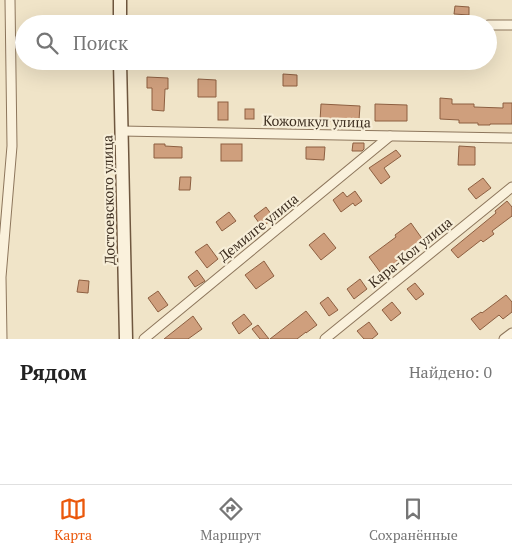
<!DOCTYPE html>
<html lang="ru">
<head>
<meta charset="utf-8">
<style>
	body { margin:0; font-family:"PT Serif",serif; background:#f6f6f6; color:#222 }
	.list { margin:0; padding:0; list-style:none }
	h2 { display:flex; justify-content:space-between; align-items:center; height:65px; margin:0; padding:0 20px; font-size:21px }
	h2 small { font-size:16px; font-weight:400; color:#767676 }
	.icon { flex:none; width:28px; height:28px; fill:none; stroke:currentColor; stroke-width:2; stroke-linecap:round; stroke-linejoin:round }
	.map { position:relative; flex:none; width:512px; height:339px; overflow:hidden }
	.search { position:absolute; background:#fff; box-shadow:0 5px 20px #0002; left:15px; right:15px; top:15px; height:55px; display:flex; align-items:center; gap:12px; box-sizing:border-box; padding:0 18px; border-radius:28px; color:#767676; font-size:19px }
	.sheet { height:145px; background:#fff }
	nav { display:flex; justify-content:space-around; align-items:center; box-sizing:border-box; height:70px; border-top:1px solid #e0e0e0; background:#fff; font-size:14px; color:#767676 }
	nav a { display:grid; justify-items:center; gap:2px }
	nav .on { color:#ea580c }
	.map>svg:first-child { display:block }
	.building { fill:#cf9f7d; stroke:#8d5f41 }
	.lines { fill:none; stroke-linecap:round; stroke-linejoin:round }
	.street-casing { stroke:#8d765c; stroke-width:11 }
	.secondary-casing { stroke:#6f573f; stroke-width:15 }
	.street { stroke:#faf1dc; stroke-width:9 }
	.secondary { stroke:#faf1dc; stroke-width:12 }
	.labels { text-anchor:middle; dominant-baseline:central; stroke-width:4.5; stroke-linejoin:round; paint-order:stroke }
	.street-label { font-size:14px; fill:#3d2e20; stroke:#f7eed8 }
</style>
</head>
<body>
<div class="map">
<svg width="512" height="339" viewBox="0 0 512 339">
	<rect width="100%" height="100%" fill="#f0e4c8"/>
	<g class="building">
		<polygon points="455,6 469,7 469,15 454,14"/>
		<polygon points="283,74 297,75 297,86 283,86"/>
		<polygon points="147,77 168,78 168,89 165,89 164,111 152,110 152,88 147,88"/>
		<polygon points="198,79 216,80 216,97 198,97"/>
		<polygon points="440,98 452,99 452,104 474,104 474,107 503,108 503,103 512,103 512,124 490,124 490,125 478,125 478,123 459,123 459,120 440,119"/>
		<rect x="218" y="102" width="10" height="18"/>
		<polygon points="321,104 360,106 359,120 336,119 336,121 320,121"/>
		<polygon points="375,104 407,105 407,121 375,121"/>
		<rect x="245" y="109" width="9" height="10"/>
		<polygon points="353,143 364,143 364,149 362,151 352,151"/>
		<polygon points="154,144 165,144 165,146 182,147 182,158 154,158"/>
		<rect x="221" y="144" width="21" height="17"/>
		<polygon points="459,146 475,147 475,165 458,165"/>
		<polygon points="306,147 325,147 324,160 306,159"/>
		<polygon points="396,150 401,156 384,168 390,177 381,184 369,168"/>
		<polygon points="180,177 191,177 190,190 179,190"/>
		<polygon points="483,178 491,188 476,199 468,189"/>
		<polygon points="355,191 362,201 355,206 353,203 341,212 333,200 343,192 347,197"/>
		<polygon points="507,201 512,207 512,216 492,231 494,234 483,242 481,240 458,258 451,250 496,213 495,211"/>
		<polygon points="266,207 274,218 262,227 254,216"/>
		<polygon points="229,212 236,221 222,231 216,222"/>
		<polygon points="411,223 423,240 396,259 400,264 383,276 369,257 396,237 395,235"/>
		<polygon points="324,233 336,248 321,260 309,245"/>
		<polygon points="207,244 218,259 207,268 195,252"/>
		<polygon points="264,261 274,276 256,289 245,275"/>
		<polygon points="197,270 205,281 195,287 188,277"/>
		<polygon points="360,279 367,289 354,299 347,289"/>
		<polygon points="79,280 89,281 88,293 77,292"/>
		<polygon points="415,283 424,294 416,300 407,289"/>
		<polygon points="158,291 168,305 158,312 148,298"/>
		<polygon points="506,295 512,302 512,312 503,319 499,315 480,330 471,319 481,312 482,313"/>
		<polygon points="328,297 338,310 329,316 320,303"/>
		<polygon points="392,302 401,313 391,321 382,310"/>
		<polygon points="306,311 317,325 306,333 306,332 297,339 270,339"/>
		<polygon points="244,314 252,324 239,334 232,323"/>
		<polygon points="193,316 202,329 188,339 164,339"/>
		<polygon points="369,322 378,334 372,339 364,339 357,331"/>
		<polygon points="258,325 269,339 260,339 252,329"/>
	</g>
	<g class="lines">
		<defs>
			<g id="street">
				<polyline points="120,21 384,24"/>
				<polyline points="488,25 512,25"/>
				<polyline points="121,131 512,138"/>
				<polyline points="2,339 1,277 12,146 10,0"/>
				<polyline points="144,339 390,136"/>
				<polyline points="325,339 512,187"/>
				<polyline points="504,339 512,333"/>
			</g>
			<g id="secondary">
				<polyline points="120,0 120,24"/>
				<polyline points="120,61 126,339"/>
			</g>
		</defs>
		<use href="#street" class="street-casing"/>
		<use href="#secondary" class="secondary-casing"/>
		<use href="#street" class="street"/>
		<use href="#secondary" class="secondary"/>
	</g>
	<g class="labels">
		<g class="street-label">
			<text transform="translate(317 121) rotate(1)">Кожомкул улица</text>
			<text transform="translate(108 200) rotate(-91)">Достоевского улица</text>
			<text transform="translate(258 227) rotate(-39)">Демилге улица</text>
			<text transform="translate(410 252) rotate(-39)">Кара-Кол улица</text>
		</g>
	</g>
</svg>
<div class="search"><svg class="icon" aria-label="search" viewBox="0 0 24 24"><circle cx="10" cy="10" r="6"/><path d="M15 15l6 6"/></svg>Поиск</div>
</div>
<section class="sheet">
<h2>Рядом<small>Найдено: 0</small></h2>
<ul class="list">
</ul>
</section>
<nav>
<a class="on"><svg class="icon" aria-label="map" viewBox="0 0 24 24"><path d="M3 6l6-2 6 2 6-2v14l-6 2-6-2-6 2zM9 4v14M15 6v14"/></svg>Карта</a>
<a><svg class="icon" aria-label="directions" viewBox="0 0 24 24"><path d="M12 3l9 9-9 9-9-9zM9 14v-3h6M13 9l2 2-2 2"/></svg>Маршрут</a>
<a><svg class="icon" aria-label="saved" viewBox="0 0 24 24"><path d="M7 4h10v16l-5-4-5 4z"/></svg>Сохранённые</a>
</nav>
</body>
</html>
